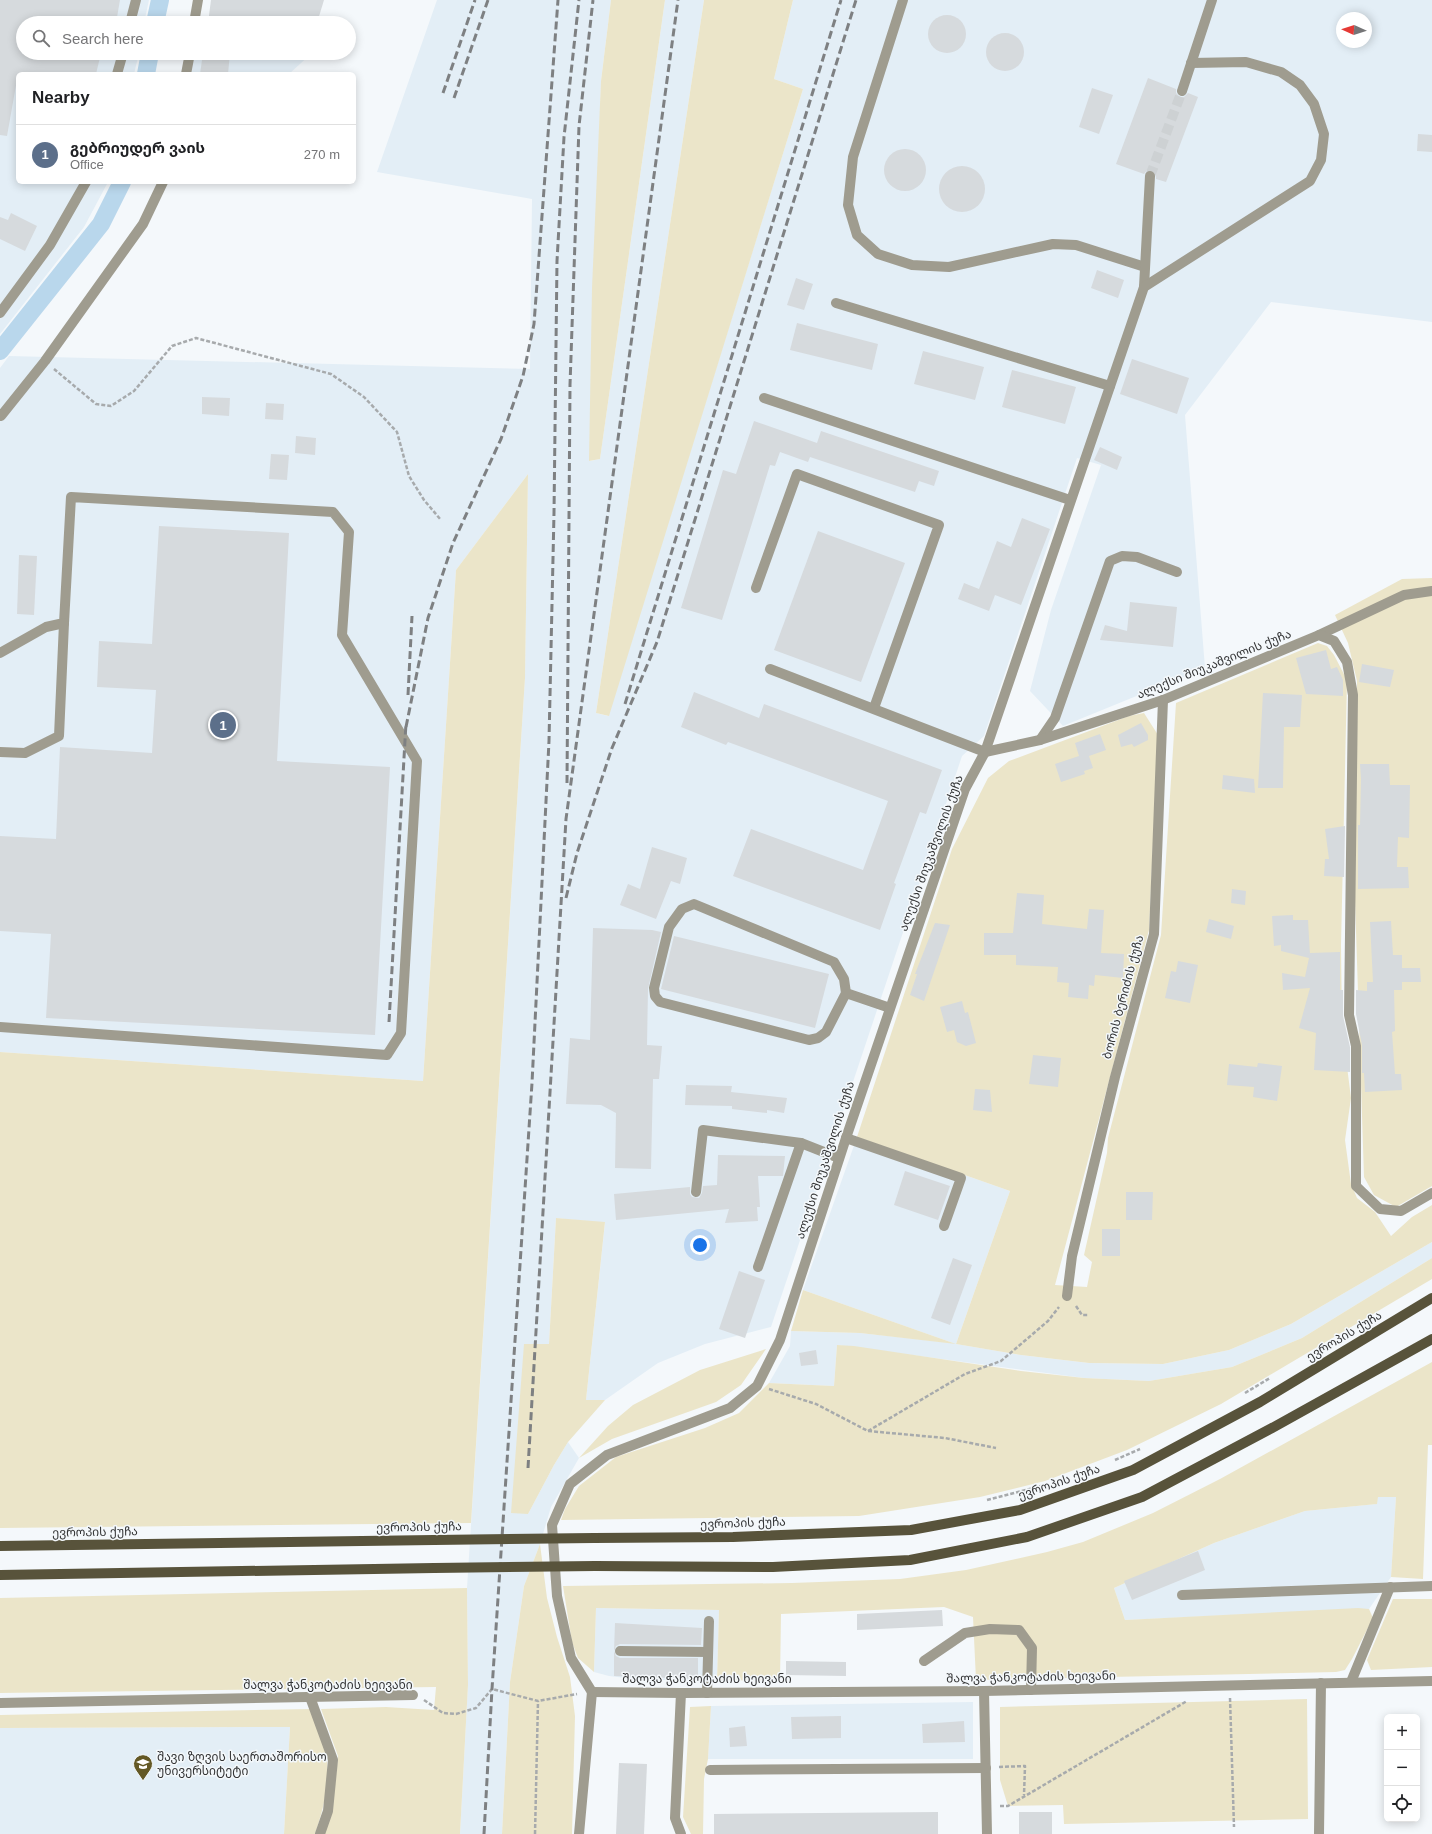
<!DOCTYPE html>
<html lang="en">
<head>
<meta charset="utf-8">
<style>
	body { margin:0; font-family:Arial,"Noto Sans Georgian",sans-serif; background:#f6f6f6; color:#202124 }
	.controls { position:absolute; right:12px; bottom:12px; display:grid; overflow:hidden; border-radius:6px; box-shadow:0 2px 10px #0003 }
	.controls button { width:36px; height:36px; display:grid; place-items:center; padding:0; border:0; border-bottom:1px solid #e0e0e0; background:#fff; color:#202124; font:20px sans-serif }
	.compass { position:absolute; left:1336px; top:12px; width:36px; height:36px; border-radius:50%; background:#fff; box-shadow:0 2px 10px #0003; rotate:273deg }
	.you { position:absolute; left:700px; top:1245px; width:14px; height:14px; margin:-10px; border:3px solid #fff; border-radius:50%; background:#1a73e8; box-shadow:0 0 0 6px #1a73e833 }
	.badge { display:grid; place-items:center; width:26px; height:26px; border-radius:50%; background:#db2777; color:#fff; font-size:13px; font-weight:700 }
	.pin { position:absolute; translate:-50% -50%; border:2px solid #fff; box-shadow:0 1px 4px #0006 }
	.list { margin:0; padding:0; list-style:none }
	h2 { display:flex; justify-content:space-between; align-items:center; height:52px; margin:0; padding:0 16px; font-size:17px }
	h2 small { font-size:13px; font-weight:400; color:#757577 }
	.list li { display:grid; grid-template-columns:26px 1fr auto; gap:12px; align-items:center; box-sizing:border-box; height:60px; padding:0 16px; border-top:1px solid #e0e0e0 }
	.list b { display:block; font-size:15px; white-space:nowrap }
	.list p { margin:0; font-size:13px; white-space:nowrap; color:#757577 }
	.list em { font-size:13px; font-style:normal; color:#757577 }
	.icon { flex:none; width:22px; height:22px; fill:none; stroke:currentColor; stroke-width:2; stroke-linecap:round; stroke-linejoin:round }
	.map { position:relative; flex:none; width:1432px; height:1834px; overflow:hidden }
	.search { position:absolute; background:#fff; box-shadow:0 2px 10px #0003; left:16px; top:16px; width:340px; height:44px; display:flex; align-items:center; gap:10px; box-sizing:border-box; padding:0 14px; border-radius:22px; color:#757577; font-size:15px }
	.panel { position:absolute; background:#fff; box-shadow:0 2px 10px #0003; left:16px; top:72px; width:340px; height:112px; border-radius:6px }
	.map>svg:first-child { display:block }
	.built { fill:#e3eef6; fill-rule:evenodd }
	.green { fill:#ebe5c9 }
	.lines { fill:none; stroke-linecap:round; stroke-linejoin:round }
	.canal { stroke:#b9d7ec; stroke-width:18 }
	.building { fill:#d6dadd }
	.minor-tunnel { stroke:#cdd1d3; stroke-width:10; stroke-dasharray:10 5; stroke-linecap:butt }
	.path { stroke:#a7aaac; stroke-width:2.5; stroke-dasharray:4 2; stroke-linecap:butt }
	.minor { stroke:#9f9c8f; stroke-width:10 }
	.major { stroke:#58533b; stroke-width:10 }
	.rail { stroke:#7e8082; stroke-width:3; stroke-dasharray:8 4; stroke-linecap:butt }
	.major-bridge { stroke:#58533b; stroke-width:10 }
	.labels { text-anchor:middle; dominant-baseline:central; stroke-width:3; stroke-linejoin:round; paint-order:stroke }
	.street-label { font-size:12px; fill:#333435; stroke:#f4f8fb }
	.poi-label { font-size:12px; fill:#333435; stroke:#f4f8fb; text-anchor:start }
</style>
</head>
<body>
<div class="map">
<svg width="1432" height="1834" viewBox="0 0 1432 1834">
	<rect width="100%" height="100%" fill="#f4f8fb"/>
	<g class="built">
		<polygon points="0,0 149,0 144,23 23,23 23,53 139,53 134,74 18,74 18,182 108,182 84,227 0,334"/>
		<path d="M437,0H611L601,81L590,461L600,459L665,0H704L596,713L608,716L803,89L774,79L793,0H1432V322L1271,302L1185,415L1205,668L1063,726L1030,691L1051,610L1101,465L1077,458L984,736L962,756L771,1327L705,1344L658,1363L605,1400H586L605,1223L556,1218L549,1344H525L528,1514L554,1465L568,1442L579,1458L551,1507L540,1544L524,1586L510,1682L502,1834H460L468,1685L467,1588L525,678L528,474L456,570L423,1081L0,1052V368L9,356L530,369L532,199L377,172ZM1342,18H1366V42H1342Z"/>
		<polygon points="193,53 312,53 289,74 190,74"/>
		<polygon points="857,1137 1010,1191 956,1344 1021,1355 1089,1363 1163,1364 1229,1350 1291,1324 1432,1242 1432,1258 1302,1338 1232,1367 1149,1381 1084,1378 837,1345 834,1386 769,1383 790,1346 791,1331 860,1333 953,1343 803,1290"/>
		<polygon points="1378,1497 1396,1497 1391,1577 1369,1609 1125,1620 1114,1588 1214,1543 1305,1511 1376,1504"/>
		<polygon points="596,1608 719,1610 717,1680 642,1680 609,1676 594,1672"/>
		<polygon points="973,1702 973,1759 708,1759 711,1706"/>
		<polygon points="290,1727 284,1834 0,1834 0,1728"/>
	</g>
	<g class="green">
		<polygon points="611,0 665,0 600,459 589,461 592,288 601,81"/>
		<polygon points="704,0 793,0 774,79 803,89 609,716 596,713"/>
		<polygon points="528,474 525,678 471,1523 0,1528 0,1052 423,1081 456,570"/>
		<polygon points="1432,578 1432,1186 1396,1207 1374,1195 1364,1177 1355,900 1357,681 1348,643 1335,615 1402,579"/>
		<polygon points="1318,643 1327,646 1334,655 1347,680 1341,945 1342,1027 1351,1098 1345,1140 1351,1184 1357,1198 1375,1212 1391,1236 1412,1217 1432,1205 1432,1242 1291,1324 1229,1350 1163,1364 1089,1363 1021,1355 956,1344 860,1333 791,1331 803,1290 956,1344 1010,1191 857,1137 952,849 988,778 1009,761 1129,716 1144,713 1158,735 1149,930 1055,1285 1087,1287 1092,1262 1084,1255 1107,1153 1108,1138 1161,935 1176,703"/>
		<polygon points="556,1218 605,1222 586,1400 605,1400 568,1442 554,1465 528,1514 511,1513 524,1344 549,1344"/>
		<polygon points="1432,1258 1432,1279 1221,1404 1127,1450 1045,1481 980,1497 859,1516 561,1520 565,1509 579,1486 616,1457 705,1428 739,1413 769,1383 834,1386 837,1345 854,1346 1021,1371 1084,1378 1149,1381 1232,1367 1302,1338"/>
		<polygon points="766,1349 741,1385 716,1402 612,1439 579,1458 608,1426 633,1405 700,1370"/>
		<polygon points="1432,1362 1432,1445 1428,1445 1423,1579 1391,1577 1396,1497 1378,1497 1377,1504 1305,1511 1214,1543 1114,1588 1125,1620 1358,1608 1369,1609 1373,1618 1352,1659 1345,1670 1336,1672 976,1680 973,1617 944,1607 781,1614 780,1681 717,1680 719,1610 596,1608 594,1672 578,1658 572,1642 563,1586 792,1583 900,1579 966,1570 1047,1552 1083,1542 1153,1513 1220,1479"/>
		<polygon points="540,1544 547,1598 557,1637 570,1677 575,1716 572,1834 502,1834 510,1682 524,1586"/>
		<polygon points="467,1588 468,1685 460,1834 324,1834 332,1812 338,1756 321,1709 386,1707 434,1710 436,1687 0,1693 0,1598"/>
		<polygon points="1393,1599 1432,1599 1432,1667 1371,1670 1367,1660"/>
		<polygon points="1307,1699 1308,1819 1064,1824 1063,1805 1008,1806 1000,1780 1000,1707"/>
		<polygon points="711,1706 708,1759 704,1779 703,1834 691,1834 683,1817 690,1707"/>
		<path d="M311,1709C315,1719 320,1730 323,1740C333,1771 325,1805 315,1834H284L290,1727L0,1728V1715Z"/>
	</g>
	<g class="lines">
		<g class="canal">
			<polyline points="155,23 160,0"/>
			<polyline points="146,74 150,53"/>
			<polyline points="0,351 101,224 122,182"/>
		</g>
	</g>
	<g class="building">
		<polygon points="0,0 120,0 116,23 23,23 23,53 101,53 96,74 18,74 7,136 0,135"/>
		<polygon points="211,0 324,0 317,23 208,23"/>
		<circle cx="947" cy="34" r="19"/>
		<circle cx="1005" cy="52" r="19"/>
		<polygon points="203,53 230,53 228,74 200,74"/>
		<polygon points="1148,78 1176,89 1176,93 1180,97 1184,97 1188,93 1198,97 1166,182 1156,179 1156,173 1153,170 1147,170 1144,174 1116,164"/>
		<polygon points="1092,88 1113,95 1099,134 1079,127"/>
		<polygon points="1418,134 1432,135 1432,152 1417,151"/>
		<circle cx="905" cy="170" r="21"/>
		<circle cx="962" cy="189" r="23"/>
		<polygon points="11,213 37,226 25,251 0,239 0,217 8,220"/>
		<polygon points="1097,270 1124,280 1118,298 1091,288"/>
		<polygon points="796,278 813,284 804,310 787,305"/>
		<polygon points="797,323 878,344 872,370 790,350"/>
		<polygon points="923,351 984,367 975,400 914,384"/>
		<polygon points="1132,359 1189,378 1177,414 1120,394"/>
		<polygon points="1012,370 1076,387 1065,424 1002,407"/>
		<polygon points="202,397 230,398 229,416 202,414"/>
		<polygon points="266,403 284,404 283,420 265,419"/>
		<polygon points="754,421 817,443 821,431 939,471 934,486 919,481 915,492 810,457 808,462 780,452 775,466 770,465 722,620 681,608 723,470 736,474"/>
		<polygon points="296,436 316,438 315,455 295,453"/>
		<polygon points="1100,447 1122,457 1117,470 1094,460"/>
		<polygon points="271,454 289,455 287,480 269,479"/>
		<polygon points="1022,518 1050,529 1021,605 995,595 989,611 958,599 964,583 979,589 997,541 1011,547"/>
		<polygon points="159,526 289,533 277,761 390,767 375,1035 46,1018 51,934 0,931 0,836 56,839 60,747 152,753 156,690 97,687 99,641 152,644"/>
		<polygon points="818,531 905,563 861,682 774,650"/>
		<polygon points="19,555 37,556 34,615 17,614"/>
		<polygon points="1130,602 1177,607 1173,647 1100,640 1105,625 1127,631"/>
		<polygon points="1326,650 1331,669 1337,667 1343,680 1343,696 1306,694 1296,658"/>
		<polygon points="1362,664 1394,670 1390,687 1359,682"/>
		<polygon points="694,692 759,718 764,704 942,770 926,814 920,812 894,883 896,884 880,930 733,876 751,829 863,870 888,801 728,742 726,745 681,727"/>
		<polygon points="1263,693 1302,695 1300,727 1284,727 1283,788 1258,788"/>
		<polygon points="1141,723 1148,735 1148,740 1134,747 1132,744 1121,747 1118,735"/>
		<polygon points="1100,734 1106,750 1089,756 1093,768 1084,771 1085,774 1061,782 1055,764 1079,756 1075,743"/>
		<polygon points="1360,764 1389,764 1390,785 1410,785 1409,838 1398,837 1397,867 1408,867 1409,888 1358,889 1358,825 1360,825 1361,779"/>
		<polygon points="1223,775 1254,779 1255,793 1222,789"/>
		<polygon points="1345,826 1344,877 1324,876 1325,859 1329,859 1325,829"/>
		<polygon points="652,847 687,858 680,884 671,881 656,919 620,905 628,884 640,889"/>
		<polygon points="1232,889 1246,891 1245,905 1231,903"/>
		<polygon points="1017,893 1044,895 1042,924 1087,929 1089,909 1104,910 1101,953 1124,954 1123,978 1095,975 1094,986 1089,985 1088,999 1068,997 1069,983 1057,982 1058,967 1016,965 1016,955 984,955 984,933 1013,933"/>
		<polygon points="1293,915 1293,920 1308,920 1310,955 1310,953 1340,952 1340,990 1343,990 1343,1016 1350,1047 1350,1072 1314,1070 1316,1033 1299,1028 1310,988 1283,990 1282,973 1305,977 1309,958 1281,951 1281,945 1274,946 1272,916"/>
		<polygon points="1209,919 1234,926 1231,939 1206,932"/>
		<polygon points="1391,921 1393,955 1402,955 1402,968 1420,968 1421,982 1402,982 1402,990 1394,990 1395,1031 1392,1032 1395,1074 1401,1074 1402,1090 1365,1092 1364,1073 1362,1073 1362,1045 1356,1014 1356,990 1367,991 1367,982 1373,982 1370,922"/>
		<polygon points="935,923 950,925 924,1001 910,995 917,974 915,974"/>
		<polygon points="593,928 652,930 661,932 648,989 647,1045 662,1046 659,1079 653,1079 651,1169 615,1168 616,1113 601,1105 566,1104 570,1038 590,1040"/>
		<polygon points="674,936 829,974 815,1028 661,989"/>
		<polygon points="1178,961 1198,965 1190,1003 1165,998 1171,971 1176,972"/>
		<polygon points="962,1001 965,1013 968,1012 976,1043 966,1046 957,1042 954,1030 947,1032 940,1007"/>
		<polygon points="1033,1055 1061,1058 1058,1087 1029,1084"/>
		<polygon points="1258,1063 1282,1066 1277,1101 1253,1097 1254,1087 1227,1085 1229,1064 1257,1067"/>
		<polygon points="686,1085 732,1086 731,1092 787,1098 784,1113 767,1110 767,1113 732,1109 732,1106 685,1105"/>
		<polygon points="975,1089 990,1090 992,1112 973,1110"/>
		<polygon points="718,1155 785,1156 783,1176 758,1176 760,1207 757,1207 758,1221 725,1223 729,1209 616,1220 614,1194 690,1187 690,1194 692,1197 699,1198 702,1193 703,1186 717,1185"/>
		<polygon points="905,1171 950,1186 938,1220 894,1205"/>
		<polygon points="1126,1192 1153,1192 1152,1220 1126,1220"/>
		<rect x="1102" y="1229" width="18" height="27"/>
		<polygon points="953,1258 972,1265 950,1325 931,1318"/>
		<polygon points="739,1271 765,1280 745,1338 719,1329"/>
		<polygon points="816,1350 818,1364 801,1366 799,1353"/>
		<polygon points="1198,1551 1205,1570 1132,1600 1124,1581"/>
		<polygon points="942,1610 943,1626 857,1630 857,1614"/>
		<polygon points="615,1623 702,1628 701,1645 620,1644 616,1646 614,1651"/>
		<polygon points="614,1651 616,1656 620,1658 698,1658 698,1679 614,1676"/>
		<polygon points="786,1661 846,1662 846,1676 786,1675"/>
		<polygon points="841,1716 841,1738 792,1739 791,1717"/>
		<polygon points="964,1721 965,1742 923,1743 922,1724"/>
		<polygon points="745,1726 747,1746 730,1747 729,1728"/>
		<polygon points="619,1763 647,1764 644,1834 616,1834"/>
		<polygon points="938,1812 938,1834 714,1834 714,1814"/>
		<rect x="1019" y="1812" width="33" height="22"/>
	</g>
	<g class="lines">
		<polyline class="minor-tunnel" points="1150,176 1182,91"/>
		<g class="path">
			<polyline points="54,369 96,404 111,406 134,391 172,346 196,338 331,374 364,397 397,432 409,476 424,500 441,520"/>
			<polyline points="1076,1306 1082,1315 1089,1315"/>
			<polyline points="769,1389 816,1404 868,1431 945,1438 996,1448"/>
			<polyline points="1245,1393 1270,1378"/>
			<polyline points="868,1431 965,1374 1001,1361 1048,1321 1059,1307"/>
			<polyline points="1115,1460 1140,1449"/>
			<polyline points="987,1500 1041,1486"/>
			<polyline points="1230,1698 1234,1827"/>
			<polyline points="424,1700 443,1713 456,1714 476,1708 492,1689 538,1701 577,1694"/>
			<polyline points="999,1767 1025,1766 1024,1795"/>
			<polyline points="1000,1806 1008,1806 1187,1701"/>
			<polyline points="535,1834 538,1701"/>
		</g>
		<g class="minor">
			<polyline points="903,0 853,157 848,205 857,235 878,254 912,265 949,267 1053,244 1076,245 1145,267"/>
			<polyline points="130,23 136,0"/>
			<polyline points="194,23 198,0"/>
			<polyline points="117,74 123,53"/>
			<polyline points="186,74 190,53"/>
			<polyline points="1182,91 1212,0"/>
			<polyline points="1144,287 1150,176"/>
			<polyline points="836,303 1110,386"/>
			<polyline points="0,313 50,245 86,182"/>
			<polyline points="764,398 1070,500"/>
			<polyline points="1,416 45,361 143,224 163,182"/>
			<polyline points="756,588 797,474 939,525 874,708"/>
			<polyline points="1319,635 1404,595 1432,591"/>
			<polyline points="0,653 46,627 64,623 71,497 333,512 349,532 342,635 417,761 401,1033 387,1055 0,1027"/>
			<polyline points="770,669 985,752"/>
			<polyline points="1040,740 1055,718 1110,561 1122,556 1137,557 1177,572"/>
			<polyline points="0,752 25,753 59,736 64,623"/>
			<polyline points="985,752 1040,740 1163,700 1319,635 1334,641 1347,662 1353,695 1349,1015 1356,1046 1356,1186 1380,1209 1401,1211 1432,1193"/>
			<polyline points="846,993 826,1032 818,1038 809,1040 660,1002 655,996 654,988 669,927 682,909 694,904 834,962 844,979 846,993 890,1008"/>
			<polyline points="846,1138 961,1178 944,1226"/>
			<polyline points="696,1192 703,1130 801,1143 839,1158"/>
			<polyline points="758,1267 801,1143"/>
			<polyline points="1067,1296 1072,1256 1115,1077 1154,934 1163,700"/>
			<polyline points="1182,1595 1432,1586"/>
			<polyline points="620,1651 708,1652"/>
			<polyline points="924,1661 965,1633 990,1629 1019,1630 1032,1648 1031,1690"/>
			<polyline points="1351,1682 1390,1587"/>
			<polyline points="984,1691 987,1834"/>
			<polyline points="592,1692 571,1658 557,1596 552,1525 570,1484 607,1455 730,1408 757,1386 780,1340 846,1138 965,789 985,752 1144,287 1310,181 1321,160 1324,134 1314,104 1300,85 1281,72 1246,62 1191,63"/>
			<polyline points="592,1692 681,1693 984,1691 1432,1681"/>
			<polyline points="707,1693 709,1621"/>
			<polyline points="310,1697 333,1760 328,1811 320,1834"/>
			<polyline points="0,1703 413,1695"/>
			<polyline points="710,1770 986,1768"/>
			<polyline points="579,1834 592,1692"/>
			<polyline points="681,1834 675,1818 681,1693"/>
			<polyline points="1319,1834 1321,1683"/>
		</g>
		<g class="major">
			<polyline points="594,1538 733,1537 911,1530 1020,1510 1133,1470 1260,1402 1432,1298"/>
			<polyline points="0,1546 434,1540"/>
			<polyline points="595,1566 773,1567 910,1560 1027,1537 1142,1497 1272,1428 1432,1339"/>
			<polyline points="0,1575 434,1568"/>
		</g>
		<g class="rail">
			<polyline points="443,93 475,0"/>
			<polyline points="454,98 488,0"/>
			<polyline points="408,695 412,616"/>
			<polyline points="625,704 841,0"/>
			<polyline points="406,727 428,618 453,543 501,439 523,376 534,324 558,0"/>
			<polyline points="567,783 570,385 579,126 593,0"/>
			<polyline points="566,898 577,853 612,748 657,642 856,0"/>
			<polyline points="389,1022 406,723"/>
			<polyline points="528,1468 566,819 678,0"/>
			<polyline points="484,1834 492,1689 532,1083 549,741 554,513 557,261 564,137 579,0"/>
		</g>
		<g class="major-bridge">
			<polyline points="434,1540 594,1538"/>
			<polyline points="434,1568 595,1566"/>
		</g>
	</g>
	<defs>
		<symbol id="university-pin" viewBox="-11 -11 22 30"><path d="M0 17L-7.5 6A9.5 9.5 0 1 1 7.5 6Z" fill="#635825" stroke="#f4f8fb"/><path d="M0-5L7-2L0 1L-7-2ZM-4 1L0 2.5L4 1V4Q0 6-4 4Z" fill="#fff"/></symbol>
	</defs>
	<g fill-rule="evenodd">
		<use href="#university-pin" x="132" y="1753" width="22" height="30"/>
	</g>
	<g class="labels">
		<g class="street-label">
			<text transform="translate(1214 664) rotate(-22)">ალექსი შიუკაშვილის ქუჩა</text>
			<text transform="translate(931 853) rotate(-70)">ალექსი შიუკაშვილის ქუჩა</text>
			<text transform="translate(1123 997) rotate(-75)">ბორის ბერიძის ქუჩა</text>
			<text transform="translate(825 1160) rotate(-72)">ალექსი შიუკაშვილის ქუჩა</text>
			<text transform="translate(1344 1336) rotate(-31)">ევროპის ქუჩა</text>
			<text transform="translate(1059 1482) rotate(-19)">ევროპის ქუჩა</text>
			<text transform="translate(743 1523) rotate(-2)">ევროპის ქუჩა</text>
			<text transform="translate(419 1527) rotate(-1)">ევროპის ქუჩა</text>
			<text transform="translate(95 1532) rotate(-1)">ევროპის ქუჩა</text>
			<text transform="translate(1031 1677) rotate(-1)">შალვა ჭანკოტაძის ხეივანი</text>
			<text x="707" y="1679">შალვა ჭანკოტაძის ხეივანი</text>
			<text x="328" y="1685">შალვა ჭანკოტაძის ხეივანი</text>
		</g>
		<g class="poi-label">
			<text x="157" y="1757">შავი ზღვის საერთაშორისო<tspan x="157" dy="14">უნივერსიტეტი</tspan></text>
		</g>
	</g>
</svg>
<div class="controls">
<button>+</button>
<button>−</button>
<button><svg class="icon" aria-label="locate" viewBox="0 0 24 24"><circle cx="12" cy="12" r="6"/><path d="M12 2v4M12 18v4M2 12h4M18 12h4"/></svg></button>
</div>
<svg class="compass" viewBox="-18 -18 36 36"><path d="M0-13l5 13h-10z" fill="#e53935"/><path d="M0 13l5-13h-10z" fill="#757577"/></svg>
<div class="you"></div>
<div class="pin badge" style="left:223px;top:725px;background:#5c6f8a">1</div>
<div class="search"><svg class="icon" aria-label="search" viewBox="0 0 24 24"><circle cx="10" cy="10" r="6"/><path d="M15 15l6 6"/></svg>Search here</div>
<section class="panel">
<h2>Nearby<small></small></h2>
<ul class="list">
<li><span class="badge" style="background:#5c6f8a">1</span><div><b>გებრიუდერ ვაის</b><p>Office</p></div><em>270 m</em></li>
</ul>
</section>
</div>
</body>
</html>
